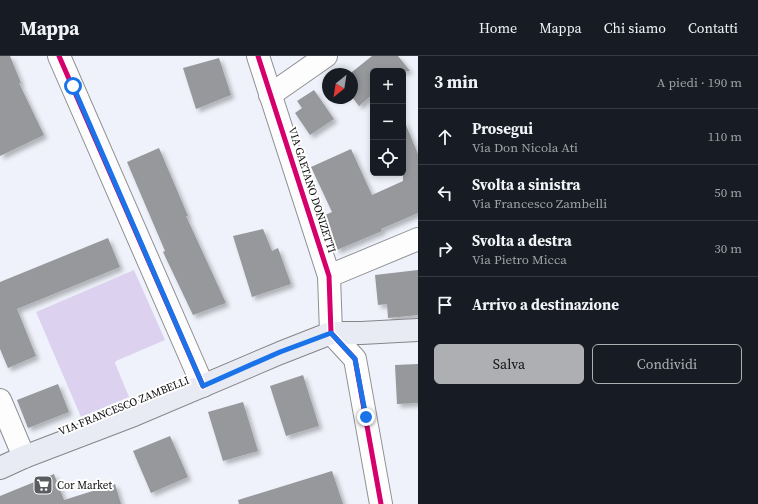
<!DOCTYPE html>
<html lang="it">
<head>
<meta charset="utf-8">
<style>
	body { margin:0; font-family:"Source Serif 4",serif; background:#20242c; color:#f1f3f6 }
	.controls { position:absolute; right:12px; top:12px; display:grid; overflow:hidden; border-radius:6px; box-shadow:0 2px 6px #0003 }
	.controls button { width:36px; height:36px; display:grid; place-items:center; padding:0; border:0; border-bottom:1px solid #363941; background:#171b24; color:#f1f3f6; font:20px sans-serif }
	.compass { position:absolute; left:322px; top:12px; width:36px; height:36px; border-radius:50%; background:#171b24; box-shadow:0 2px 6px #0003; rotate:210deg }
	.stop { position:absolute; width:12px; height:12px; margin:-9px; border:3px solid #1a73e8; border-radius:50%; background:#fff }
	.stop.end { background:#1a73e8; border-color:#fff; box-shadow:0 1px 4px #0008 }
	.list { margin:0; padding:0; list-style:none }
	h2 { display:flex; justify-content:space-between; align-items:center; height:52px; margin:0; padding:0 16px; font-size:17px }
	h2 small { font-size:13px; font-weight:400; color:#9ea1a6 }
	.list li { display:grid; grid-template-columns:26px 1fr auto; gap:12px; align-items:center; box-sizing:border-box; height:56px; padding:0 16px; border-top:1px solid #363941 }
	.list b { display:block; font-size:15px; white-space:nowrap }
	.list p { margin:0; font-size:13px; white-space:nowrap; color:#9ea1a6 }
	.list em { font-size:13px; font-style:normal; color:#9ea1a6 }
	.actions { display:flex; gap:8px; padding:12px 16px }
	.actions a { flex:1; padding:9px 0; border:1px solid #aeafb2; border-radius:6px; text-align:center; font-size:14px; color:#aeafb2 }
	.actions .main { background:#aeafb2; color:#111 }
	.icon { flex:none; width:22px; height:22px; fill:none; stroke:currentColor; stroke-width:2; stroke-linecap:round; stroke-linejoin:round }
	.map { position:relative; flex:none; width:418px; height:448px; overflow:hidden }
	header { display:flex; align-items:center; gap:24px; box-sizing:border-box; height:56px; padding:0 20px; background:#171b24; border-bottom:1px solid #363941 }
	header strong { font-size:19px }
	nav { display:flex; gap:22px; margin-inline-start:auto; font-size:14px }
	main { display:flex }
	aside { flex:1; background:#171b24 }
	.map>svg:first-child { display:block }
	.green { fill:#dcd2f0 }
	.building { fill:#96989c; filter:url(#shadow) }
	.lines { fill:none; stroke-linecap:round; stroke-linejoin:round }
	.minor-casing { stroke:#8e9093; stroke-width:24 }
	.secondary-casing { stroke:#85868a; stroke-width:24 }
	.minor { stroke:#fdfdfe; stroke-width:22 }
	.secondary { stroke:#e8eaf4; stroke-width:22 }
	.cycleway-casing { stroke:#fff; stroke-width:8 }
	.cycleway { stroke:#d6006c; stroke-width:5 }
	.route { stroke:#1a73e8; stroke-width:5 }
	.labels { text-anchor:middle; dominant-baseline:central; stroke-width:4; stroke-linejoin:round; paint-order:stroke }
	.street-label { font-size:11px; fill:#0c0c0c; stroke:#fff }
	.poi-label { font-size:11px; fill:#0c0c0c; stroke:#fff; text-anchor:start }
</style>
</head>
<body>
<header>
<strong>Mappa</strong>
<nav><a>Home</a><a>Mappa</a><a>Chi siamo</a><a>Contatti</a></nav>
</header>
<main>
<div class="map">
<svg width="418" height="448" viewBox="0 0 418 448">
	<defs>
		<filter id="shadow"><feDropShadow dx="3.5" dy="3.5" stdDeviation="2" flood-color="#0004"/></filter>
	</defs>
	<rect width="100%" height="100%" fill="#eff2fa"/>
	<polygon class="green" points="134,214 165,284 116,305 115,307 129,341 81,361 36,256"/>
	<g class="building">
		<polygon points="0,0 10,0 21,27 19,27 44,79 0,100"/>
		<polygon points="372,0 398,0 410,15 373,15 373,38 359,50 352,41 352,16"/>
		<polygon points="219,2 231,39 196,53 183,12"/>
		<polygon points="314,34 334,63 310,79 295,57 302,52 297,45"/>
		<polygon points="403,62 418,98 418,157 381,173 382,175 337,194 323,160 332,156 311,111 351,93 372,139 403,125"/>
		<polygon points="159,92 188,160 186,160 226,247 193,259 163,196 165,195 127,106"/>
		<polygon points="263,173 272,195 278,192 291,228 252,241 233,180"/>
		<polygon points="108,182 120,211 17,253 36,300 8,312 0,293 0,226"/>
		<polygon points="418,214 418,259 388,262 387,248 378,249 375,219"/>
		<polygon points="418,308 418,347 397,348 395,309"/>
		<polygon points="303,319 319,370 286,380 270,330"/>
		<polygon points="58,328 69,356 28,372 17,344"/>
		<polygon points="243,346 258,395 223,405 208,356"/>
		<polygon points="170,380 188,421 151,437 133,395"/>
		<polygon points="332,415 343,448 239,448 238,444"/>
		<polygon points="54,418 64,444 115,428 121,448 0,448 0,440"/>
	</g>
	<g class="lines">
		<defs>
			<g id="minor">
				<polyline points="59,0 203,330"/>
				<polyline points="258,0 329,220 331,277 355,303 381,448"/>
				<polyline points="270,39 326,0"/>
				<polyline points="329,220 418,183"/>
				<polyline points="0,344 24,401"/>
			</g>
			<polyline id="secondary" points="0,412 24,401 134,359 280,297 331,277 361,277 418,274"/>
		</defs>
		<use href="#minor" class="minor-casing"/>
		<use href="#secondary" class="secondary-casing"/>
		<use href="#minor" class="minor"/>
		<use href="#secondary" class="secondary"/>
		<defs>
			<g id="cycleway">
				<polyline points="59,0 203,330"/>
				<polyline points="258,0 329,220 331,277 355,303 381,448"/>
			</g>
		</defs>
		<use href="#cycleway" class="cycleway-casing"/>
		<use href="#cycleway" class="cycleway"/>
	</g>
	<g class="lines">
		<polyline class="route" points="73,30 203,330 280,296 331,277 355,303 366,361"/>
	</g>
	<defs>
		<symbol id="supermarket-square" viewBox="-11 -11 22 22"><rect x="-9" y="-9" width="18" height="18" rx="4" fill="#5b5c5f" stroke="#fff"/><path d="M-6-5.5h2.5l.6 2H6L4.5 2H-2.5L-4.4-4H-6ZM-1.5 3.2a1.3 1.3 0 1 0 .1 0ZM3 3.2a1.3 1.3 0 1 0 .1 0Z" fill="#fff"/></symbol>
	</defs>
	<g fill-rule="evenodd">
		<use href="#supermarket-square" x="32" y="418" width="22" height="22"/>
	</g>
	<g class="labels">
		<g class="street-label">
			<text transform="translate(312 134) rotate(72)">VIA GAETANO DONIZETTI</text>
			<text transform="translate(124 350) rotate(-22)">VIA FRANCESCO ZAMBELLI</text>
		</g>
		<g class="poi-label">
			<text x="57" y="429">Cor Market</text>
		</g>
	</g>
</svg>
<div class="controls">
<button>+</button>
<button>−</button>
<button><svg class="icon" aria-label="locate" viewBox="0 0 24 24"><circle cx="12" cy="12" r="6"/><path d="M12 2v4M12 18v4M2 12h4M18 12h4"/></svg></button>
</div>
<svg class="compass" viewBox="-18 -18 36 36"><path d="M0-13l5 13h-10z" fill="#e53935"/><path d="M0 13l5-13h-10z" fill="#9ea1a6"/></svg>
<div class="stop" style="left:73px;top:30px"></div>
<div class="stop end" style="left:366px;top:361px"></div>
</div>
<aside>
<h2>3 min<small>A piedi · 190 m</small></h2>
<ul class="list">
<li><svg class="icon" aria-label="ahead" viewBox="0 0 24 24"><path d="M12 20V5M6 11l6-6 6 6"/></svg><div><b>Prosegui</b><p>Via Don Nicola Ati</p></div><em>110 m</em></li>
<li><svg class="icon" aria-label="left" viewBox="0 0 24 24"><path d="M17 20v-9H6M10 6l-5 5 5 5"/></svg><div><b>Svolta a sinistra</b><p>Via Francesco Zambelli</p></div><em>50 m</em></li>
<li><svg class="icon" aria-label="right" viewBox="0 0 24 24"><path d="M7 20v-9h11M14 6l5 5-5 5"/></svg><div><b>Svolta a destra</b><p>Via Pietro Micca</p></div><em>30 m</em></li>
<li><svg class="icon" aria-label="arrive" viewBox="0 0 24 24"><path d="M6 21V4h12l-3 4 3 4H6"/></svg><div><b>Arrivo a destinazione</b></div></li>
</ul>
<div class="actions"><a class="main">Salva</a><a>Condividi</a></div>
</aside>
</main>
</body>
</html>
